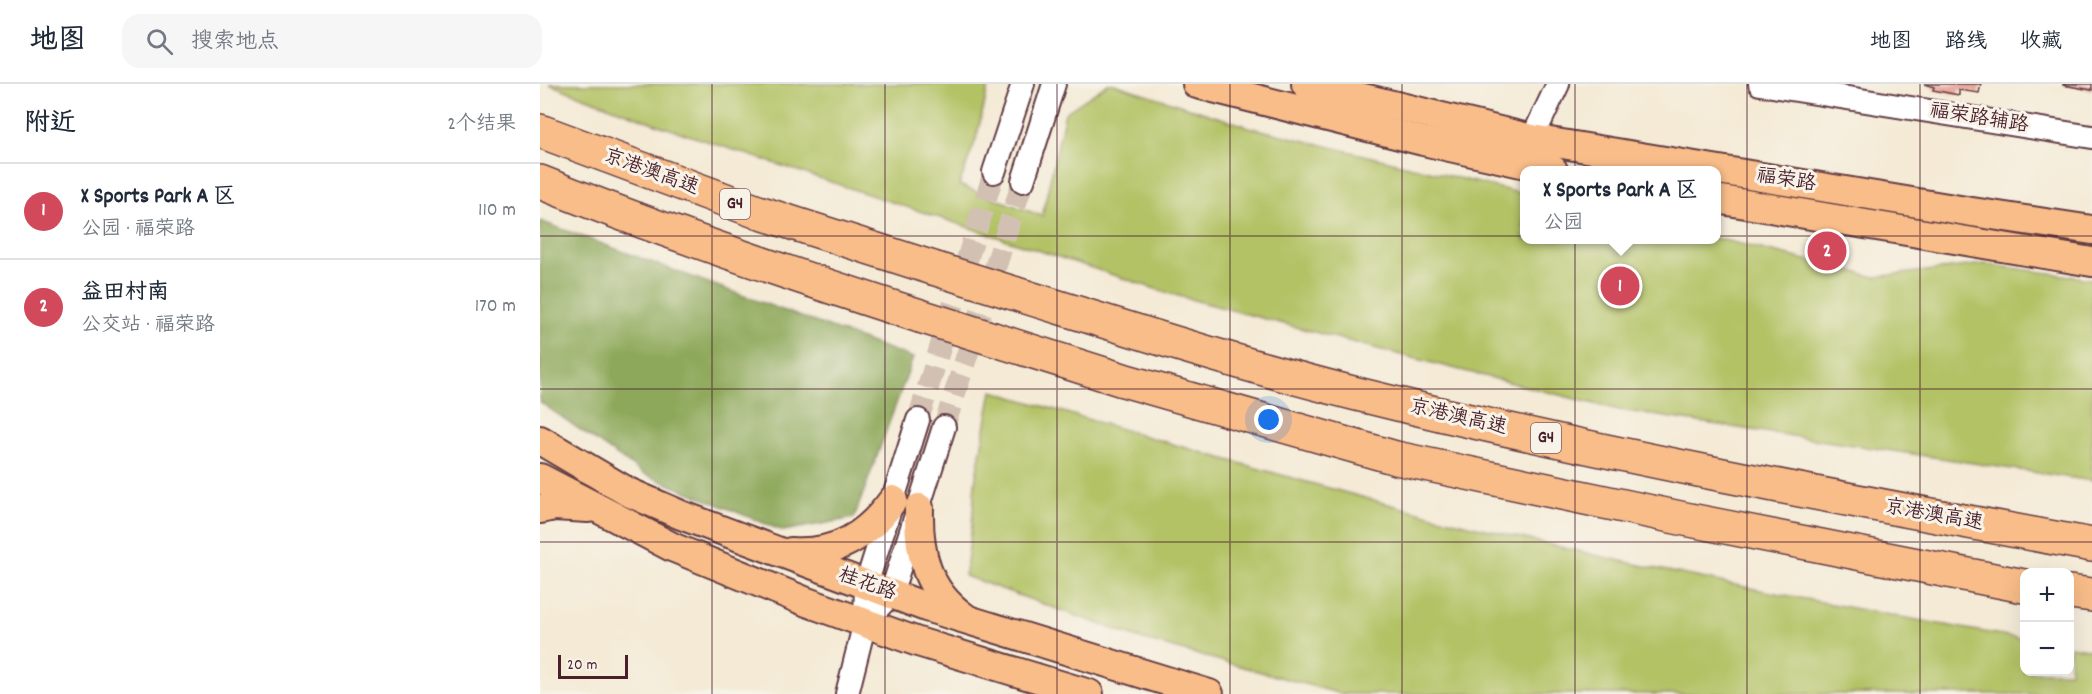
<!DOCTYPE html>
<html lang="zh">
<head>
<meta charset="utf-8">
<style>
	body { margin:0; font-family:Dekko,"LXGW WenKai TC",sans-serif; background:#f6f6f7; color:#1f2937 }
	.controls { position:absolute; right:18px; bottom:18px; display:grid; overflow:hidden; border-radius:12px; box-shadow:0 6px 24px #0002 }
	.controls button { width:54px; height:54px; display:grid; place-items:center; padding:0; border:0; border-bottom:2px solid #e0e1e3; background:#fff; color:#1f2937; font:30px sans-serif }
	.scale { position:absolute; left:18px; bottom:15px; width:70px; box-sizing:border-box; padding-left:6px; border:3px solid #4a1f2b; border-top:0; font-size:16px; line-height:21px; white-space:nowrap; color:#4a1f2b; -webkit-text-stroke:4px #f7f3e8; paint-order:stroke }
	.you { position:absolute; left:729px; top:336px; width:21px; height:21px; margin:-15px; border:4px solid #fff; border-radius:50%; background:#1a73e8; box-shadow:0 0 0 9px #1a73e833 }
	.badge { display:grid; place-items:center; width:39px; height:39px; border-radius:50%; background:#d1495b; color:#fff; font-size:20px; font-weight:700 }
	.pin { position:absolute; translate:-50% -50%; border:3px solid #fff; box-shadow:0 2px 6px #0006 }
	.popup { position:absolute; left:980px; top:82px; width:201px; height:78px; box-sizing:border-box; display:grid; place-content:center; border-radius:12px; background:#fff; filter:drop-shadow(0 2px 4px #0005); font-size:20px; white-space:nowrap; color:#747a83 }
	.popup b { font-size:22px; color:#1f2937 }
	.popup::after { content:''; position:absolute; left:50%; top:100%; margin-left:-12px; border:12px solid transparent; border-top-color:#fff }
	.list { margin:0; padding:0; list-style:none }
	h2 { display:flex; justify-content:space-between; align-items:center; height:78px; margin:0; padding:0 24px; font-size:26px }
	h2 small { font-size:20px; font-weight:400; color:#747a83 }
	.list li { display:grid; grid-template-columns:39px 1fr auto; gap:18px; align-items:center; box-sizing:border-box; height:96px; padding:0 24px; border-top:2px solid #e0e1e3 }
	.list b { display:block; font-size:22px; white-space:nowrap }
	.list p { margin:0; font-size:20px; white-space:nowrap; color:#747a83 }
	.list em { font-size:20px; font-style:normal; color:#747a83 }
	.icon { flex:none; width:33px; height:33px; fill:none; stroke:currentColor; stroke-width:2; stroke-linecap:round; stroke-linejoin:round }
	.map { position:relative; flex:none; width:1552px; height:610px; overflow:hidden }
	header { display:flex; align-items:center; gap:36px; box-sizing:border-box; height:84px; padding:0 30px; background:#fff; border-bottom:2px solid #e0e1e3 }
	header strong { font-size:28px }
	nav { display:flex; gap:33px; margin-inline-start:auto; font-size:21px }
	.search { width:420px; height:54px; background:#f6f6f7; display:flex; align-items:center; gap:15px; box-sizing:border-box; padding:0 21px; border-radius:18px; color:#747a83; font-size:22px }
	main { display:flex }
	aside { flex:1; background:#fff }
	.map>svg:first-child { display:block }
	.green { fill:#b2c265; stroke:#7e7048; stroke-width:1.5 }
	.forest { fill:#8da85a; stroke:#6c6442; stroke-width:1.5 }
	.building { fill:#e39286 }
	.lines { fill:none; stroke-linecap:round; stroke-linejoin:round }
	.minor-tunnel { stroke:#d2c1b3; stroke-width:22; stroke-dasharray:22 11; stroke-linecap:butt }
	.minor-casing { stroke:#643d44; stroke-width:26 }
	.major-casing { stroke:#643d44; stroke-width:32 }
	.highway-casing { stroke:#643d44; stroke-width:36 }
	.minor { stroke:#fff; stroke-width:22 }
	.major { stroke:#f8bd89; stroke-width:28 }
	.highway { stroke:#f8bd89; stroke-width:33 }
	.highway-bridge-casing { stroke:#643d44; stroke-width:36; stroke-linecap:butt }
	.highway-bridge { stroke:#f8bd89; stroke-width:33 }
	.grid { fill:none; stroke:#4a1f2b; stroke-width:1.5; stroke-opacity:0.55 }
	.labels { text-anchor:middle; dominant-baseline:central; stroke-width:6; stroke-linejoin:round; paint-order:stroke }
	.shield { fill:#f7f3e8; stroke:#7e5f64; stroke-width:1.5 }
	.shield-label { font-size:18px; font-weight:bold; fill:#4a1f2b }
	.street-label { font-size:20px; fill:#4a1f2b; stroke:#f7f3e8 }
</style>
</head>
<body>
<header>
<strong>地图</strong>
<div class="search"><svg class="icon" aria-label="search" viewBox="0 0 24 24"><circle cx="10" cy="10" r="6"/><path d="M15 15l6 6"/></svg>搜索地点</div>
<nav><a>地图</a><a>路线</a><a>收藏</a></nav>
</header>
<main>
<aside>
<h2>附近<small>2个结果</small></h2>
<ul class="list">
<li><span class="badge">1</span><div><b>X Sports Park A 区</b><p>公园 · 福荣路</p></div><em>110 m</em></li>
<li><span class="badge">2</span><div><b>益田村南</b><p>公交站 · 福荣路</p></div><em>170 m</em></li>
</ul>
</aside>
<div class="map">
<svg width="1552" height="610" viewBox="0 0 1552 610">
	<rect width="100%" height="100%" fill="#f7f3e8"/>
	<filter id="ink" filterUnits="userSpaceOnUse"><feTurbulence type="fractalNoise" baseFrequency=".0167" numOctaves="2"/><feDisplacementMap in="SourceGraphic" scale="12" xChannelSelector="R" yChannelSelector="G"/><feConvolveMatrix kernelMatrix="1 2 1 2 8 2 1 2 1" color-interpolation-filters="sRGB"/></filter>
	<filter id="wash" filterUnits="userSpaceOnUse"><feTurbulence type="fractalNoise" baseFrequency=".008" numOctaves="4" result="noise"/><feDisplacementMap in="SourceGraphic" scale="24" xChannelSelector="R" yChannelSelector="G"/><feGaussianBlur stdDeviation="1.35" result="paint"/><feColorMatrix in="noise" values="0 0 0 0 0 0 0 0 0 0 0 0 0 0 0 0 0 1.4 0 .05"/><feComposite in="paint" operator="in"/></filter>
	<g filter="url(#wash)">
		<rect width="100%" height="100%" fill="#f4ead5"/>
		<g class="green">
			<polygon points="9,0 449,0 436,55 419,101 502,132 525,29 568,0 574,0 709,43 984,110 984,156 1176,154 1335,193 1444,180 1552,195 1552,397 1079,326 861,271 631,210 124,43"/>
			<path d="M452,307C635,361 817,415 1003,459C1162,497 1323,527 1484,555V588H1530V562L1552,566V610H801L601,555L425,492L432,440L435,398Z"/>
		</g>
		<polygon class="forest" points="0,137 373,274 314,434 243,447 104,390 0,318"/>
		<g id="blocks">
			<g class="building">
				<polygon points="1384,0 1441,0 1439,9 1419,6 1419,11 1393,6 1394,3"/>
				<polygon points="1523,0 1552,0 1552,6 1523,1"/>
			</g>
		</g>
	</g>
	<g filter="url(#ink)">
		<use href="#blocks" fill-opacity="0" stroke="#643d44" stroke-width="1.5"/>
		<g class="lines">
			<g class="minor-tunnel">
				<polyline points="378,336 454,88"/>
				<polyline points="404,343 483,97"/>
			</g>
			<defs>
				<g id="minor">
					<polyline points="1220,0 1552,53"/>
					<polyline points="992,55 1018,0"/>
					<polyline points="454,88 483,0"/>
					<polyline points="483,97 514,0"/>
					<polyline points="340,522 351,510 404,343"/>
					<polyline points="307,610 325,538 326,501 378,336"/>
				</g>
				<g id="major">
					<polyline points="657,0 883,57 1013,86"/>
					<polyline points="766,0 992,55 1432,128 1552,146"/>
					<polyline points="1176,115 1552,178"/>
					<polyline points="0,356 88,408 141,431 386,523 669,610"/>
					<polyline points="0,394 132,463 267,518 378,558 549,610"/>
					<path d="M379,424C378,469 386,506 424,533"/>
					<polyline points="0,425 14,422 48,424"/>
					<path d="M251,468C296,471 327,452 353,416"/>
				</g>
				<g id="highway">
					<polyline points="0,47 218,128 393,184"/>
					<path d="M0,98C124,148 252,191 380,232"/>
					<path d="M470,208C583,243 698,280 813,309C1057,370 1304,415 1552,461"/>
					<polyline points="453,255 583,296 856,374 1145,435 1484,502"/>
					<polyline points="1530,508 1552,511"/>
				</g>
			</defs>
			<use href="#minor" class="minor-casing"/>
			<use href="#major" class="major-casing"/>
			<use href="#highway" class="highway-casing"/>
			<use href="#minor" class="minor"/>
			<use href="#major" class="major"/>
			<use href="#highway" class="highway"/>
			<defs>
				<g id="highway-bridge">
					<polyline points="393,184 470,208"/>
					<polyline points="380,232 453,255"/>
				</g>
			</defs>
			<use href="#highway-bridge" class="highway-bridge-casing"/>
			<use href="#highway-bridge" class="highway-bridge"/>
		</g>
	</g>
	<path class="grid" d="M172,0V610M345,0V610M517,0V610M690,0V610M862,0V610M1035,0V610M1207,0V610M1380,0V610M0,152H1552M0,305H1552M0,458H1552"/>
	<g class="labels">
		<g class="shield">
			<rect x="180" y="105" width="30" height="30" rx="4.5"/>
			<rect x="991" y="339" width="30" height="30" rx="4.5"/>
		</g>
		<g class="shield-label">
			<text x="195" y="120">G4</text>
			<text x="1006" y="354">G4</text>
		</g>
		<g class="street-label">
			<text transform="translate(1439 35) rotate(9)">福荣路辅路</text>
			<text transform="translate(111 89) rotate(20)">京港澳高速</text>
			<text transform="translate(1246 97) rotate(9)">福荣路</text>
			<text transform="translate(918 334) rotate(13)">京港澳高速</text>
			<text transform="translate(1394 432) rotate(10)">京港澳高速</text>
			<text transform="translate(327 501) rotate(20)">桂花路</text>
		</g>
	</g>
</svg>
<div class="controls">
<button>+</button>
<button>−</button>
</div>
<div class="scale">20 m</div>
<div class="you"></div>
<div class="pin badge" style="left:1080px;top:202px">1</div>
<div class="popup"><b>X Sports Park A 区</b>公园</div>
<div class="pin badge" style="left:1287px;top:167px">2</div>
</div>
</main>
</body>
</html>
